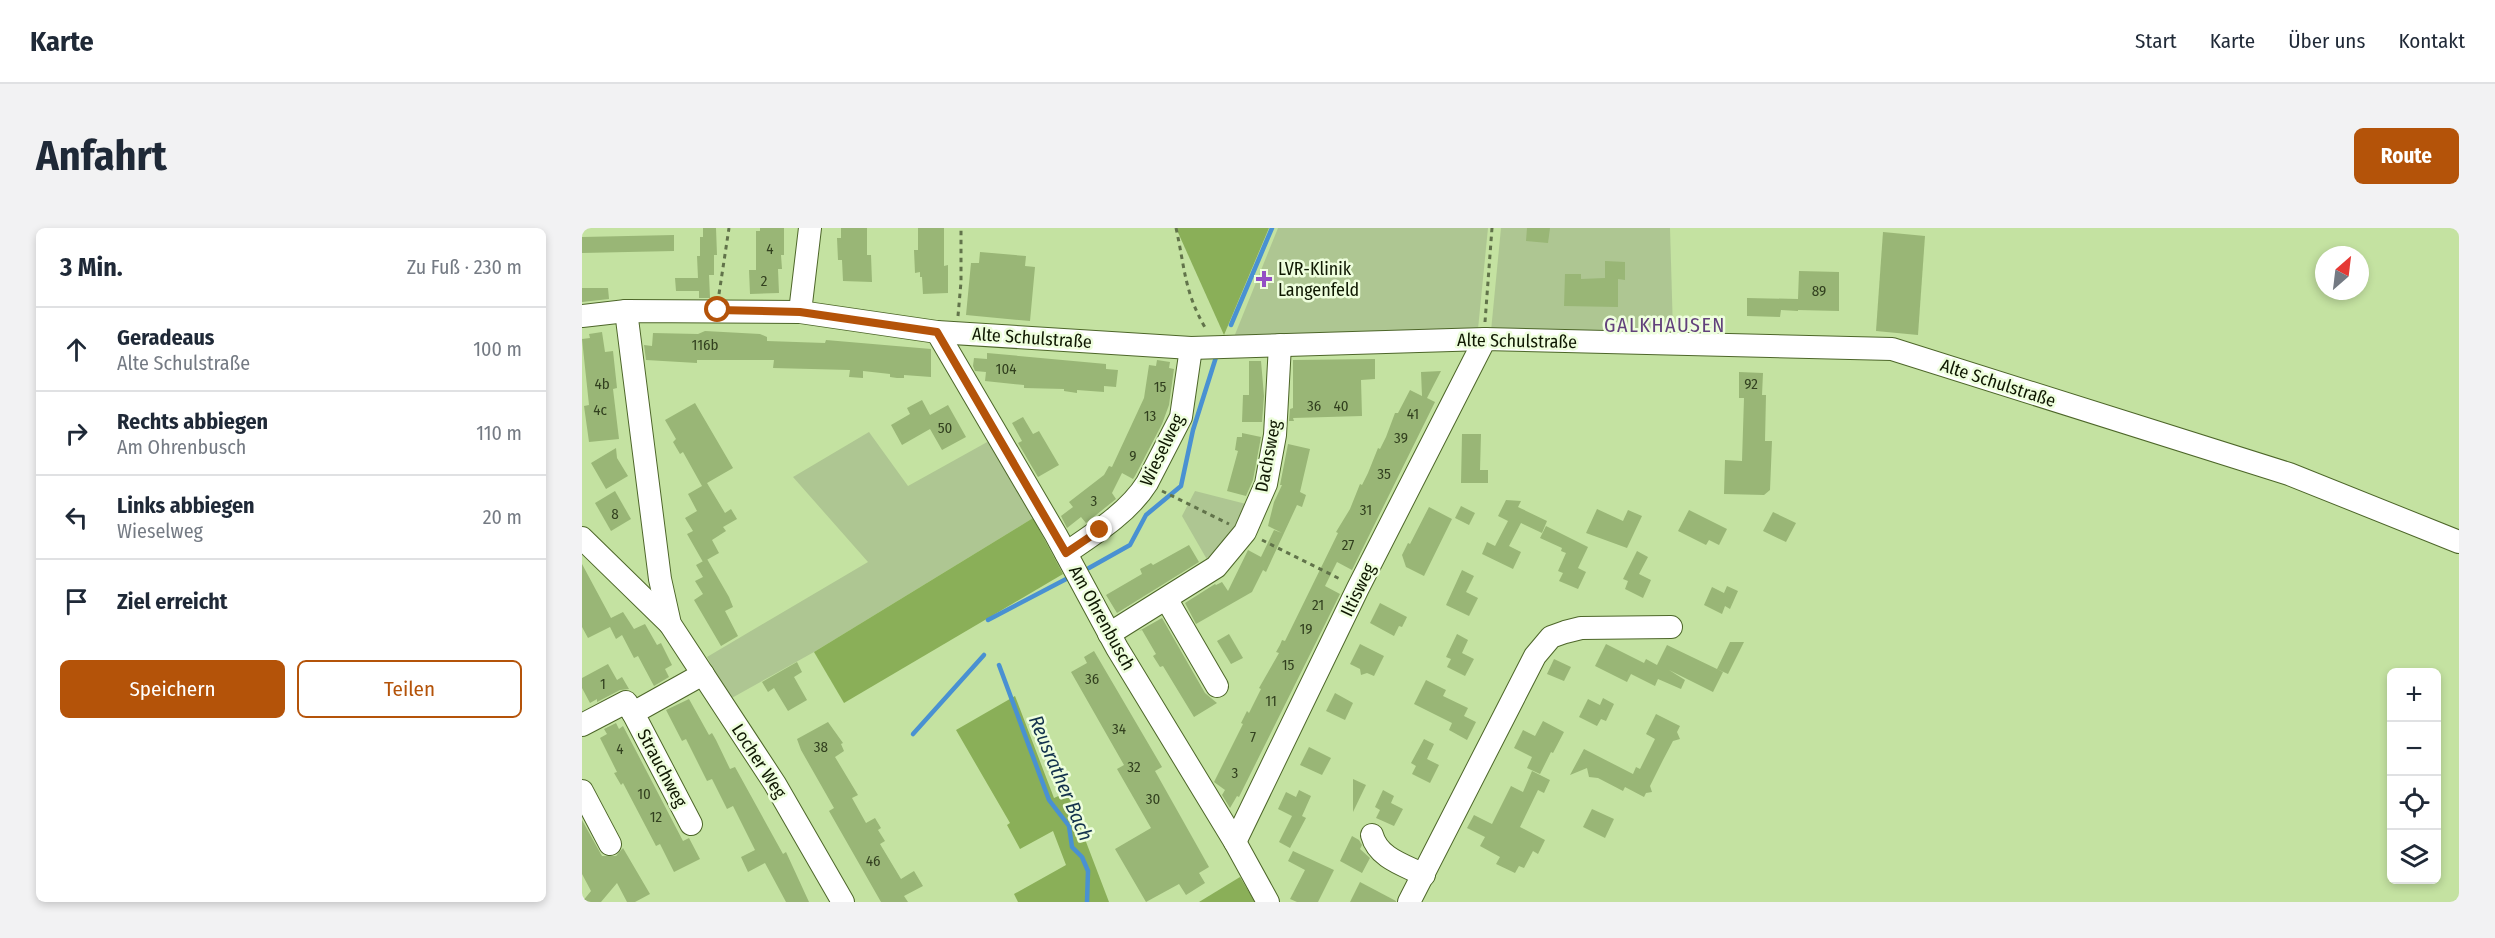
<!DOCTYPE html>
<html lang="de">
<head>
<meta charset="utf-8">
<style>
	body { margin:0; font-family:"Fira Sans Condensed",sans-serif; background:#f2f2f3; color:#1f2937 }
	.controls { position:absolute; right:18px; bottom:18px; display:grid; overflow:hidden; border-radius:9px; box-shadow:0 3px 9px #0003 }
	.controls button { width:54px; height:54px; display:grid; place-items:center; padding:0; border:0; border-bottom:2px solid #e0e1e3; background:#fff; color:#1f2937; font:30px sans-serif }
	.compass { position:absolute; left:1733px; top:18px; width:54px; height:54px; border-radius:50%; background:#fff; box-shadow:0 3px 9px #0003; rotate:28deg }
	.stop { position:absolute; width:18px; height:18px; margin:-14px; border:4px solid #b45309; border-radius:50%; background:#fff }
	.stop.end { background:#b45309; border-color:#fff; box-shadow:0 2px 6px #0008 }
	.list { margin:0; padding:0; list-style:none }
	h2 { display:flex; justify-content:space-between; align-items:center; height:78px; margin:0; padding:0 24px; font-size:26px }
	h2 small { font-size:20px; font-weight:400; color:#747a83 }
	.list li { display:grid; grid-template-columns:39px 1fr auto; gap:18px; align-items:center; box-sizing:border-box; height:84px; padding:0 24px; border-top:2px solid #e0e1e3 }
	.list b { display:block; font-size:22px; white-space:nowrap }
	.list p { margin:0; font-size:20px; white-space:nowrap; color:#747a83 }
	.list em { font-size:20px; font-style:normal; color:#747a83 }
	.actions { display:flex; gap:12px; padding:18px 24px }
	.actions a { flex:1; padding:14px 0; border:2px solid #b45309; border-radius:9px; text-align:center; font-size:21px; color:#b45309 }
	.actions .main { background:#b45309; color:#fff }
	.icon { flex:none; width:33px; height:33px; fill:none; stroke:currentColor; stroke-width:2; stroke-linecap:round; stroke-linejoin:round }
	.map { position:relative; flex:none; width:1877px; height:674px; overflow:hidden; border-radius:9px }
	header { display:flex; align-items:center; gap:36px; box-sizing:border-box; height:84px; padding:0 30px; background:#fff; border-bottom:2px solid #e0e1e3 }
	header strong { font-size:28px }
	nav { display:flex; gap:33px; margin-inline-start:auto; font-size:21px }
	.intro { display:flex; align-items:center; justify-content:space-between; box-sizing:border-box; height:144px; padding:0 36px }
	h1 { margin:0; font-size:42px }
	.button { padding:15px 27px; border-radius:9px; background:#b45309; color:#fff; font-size:21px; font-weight:700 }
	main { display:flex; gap:36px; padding:0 36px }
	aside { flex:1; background:#fff; border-radius:9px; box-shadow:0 3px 9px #0003 }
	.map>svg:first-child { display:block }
	.green { fill:#aec692 }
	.forest { fill:#8aaf58 }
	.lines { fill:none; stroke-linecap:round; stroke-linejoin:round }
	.stream { stroke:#4991d2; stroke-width:4.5 }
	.building { fill:#99b676 }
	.minor-casing { stroke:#4d6629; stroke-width:24 }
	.path { stroke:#61734a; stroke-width:3; stroke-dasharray:4.5 4.5; stroke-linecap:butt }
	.minor { stroke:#fff; stroke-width:22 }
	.route { stroke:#b45309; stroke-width:8 }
	.poi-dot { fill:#9350c4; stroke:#eefedd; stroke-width:2 }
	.labels { text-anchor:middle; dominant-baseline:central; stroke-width:5; stroke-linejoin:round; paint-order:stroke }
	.number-label { font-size:15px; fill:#32401f }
	.poi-label { font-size:18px; fill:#0f1802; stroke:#eefedd; text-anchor:start }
	.street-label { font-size:18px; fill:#0f1802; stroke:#eefedd }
	.neighbourhood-label { font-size:20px; letter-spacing:1.5px; fill:#62417c; stroke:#eefedd }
	.water-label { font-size:20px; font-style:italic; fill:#13324d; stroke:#eefedd }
</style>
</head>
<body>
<header>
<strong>Karte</strong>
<nav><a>Start</a><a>Karte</a><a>Über uns</a><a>Kontakt</a></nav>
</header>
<div class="intro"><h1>Anfahrt</h1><a class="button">Route</a></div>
<main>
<aside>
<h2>3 Min.<small>Zu Fuß · 230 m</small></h2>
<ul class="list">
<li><svg class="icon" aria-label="ahead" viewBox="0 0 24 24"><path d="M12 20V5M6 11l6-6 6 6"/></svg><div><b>Geradeaus</b><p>Alte Schulstraße</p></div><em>100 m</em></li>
<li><svg class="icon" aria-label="right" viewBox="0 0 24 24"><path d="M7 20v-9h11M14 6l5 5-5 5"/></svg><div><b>Rechts abbiegen</b><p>Am Ohrenbusch</p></div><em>110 m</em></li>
<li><svg class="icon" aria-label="left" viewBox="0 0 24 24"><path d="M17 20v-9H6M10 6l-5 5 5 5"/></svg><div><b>Links abbiegen</b><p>Wieselweg</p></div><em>20 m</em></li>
<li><svg class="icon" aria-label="arrive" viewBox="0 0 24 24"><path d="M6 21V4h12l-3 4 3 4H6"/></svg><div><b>Ziel erreicht</b></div></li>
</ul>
<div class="actions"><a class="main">Speichern</a><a>Teilen</a></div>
</aside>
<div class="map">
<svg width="1877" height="674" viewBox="0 0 1877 674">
	<rect width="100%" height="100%" fill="#c4e2a1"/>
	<g class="green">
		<polygon points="696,0 906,0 896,101 652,109"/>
		<polygon points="919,0 1088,0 1091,103 909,103"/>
		<polygon points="287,204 326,258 407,213 451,290 232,424 148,471 125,429 286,334 211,249"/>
		<polygon points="613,263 668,277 661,291 627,335 600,288"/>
	</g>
	<g class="forest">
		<polygon points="594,0 687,0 642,107"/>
		<polygon points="451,290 481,346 262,475 232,424"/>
		<polygon points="433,468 472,570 485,564 527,674 436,674 432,666 484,637 471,603 438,621 425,597 428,595 374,502"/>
		<polygon points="658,649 673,674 617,674"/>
	</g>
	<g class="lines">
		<g class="stream">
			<polyline points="649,97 690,0"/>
			<polyline points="507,340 548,317 564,287 599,258 611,202 635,126"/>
			<polyline points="406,392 488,349"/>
			<polyline points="417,437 467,572 487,598 490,619 500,629 506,643 505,674"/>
			<polyline points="331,506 402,427"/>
		</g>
	</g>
	<g class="building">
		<polygon points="121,0 134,0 135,27 132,27 132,47 127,47 128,70 117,70 117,63 94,63 93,50 116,50 115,28 118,28 118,9 121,9"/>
		<polygon points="178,0 202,0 202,27 199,27 200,41 196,41 197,65 168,66 167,42 174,42 174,3 178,3"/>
		<polygon points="259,0 285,0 285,27 289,27 290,54 261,53 260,32 256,32 255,10 259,10"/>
		<polygon points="336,0 362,0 362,38 366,37 366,65 341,66 340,49 338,49 338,44 333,45 332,22 336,22"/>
		<polygon points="945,0 968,0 966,15 944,13"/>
		<polygon points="1301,4 1343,8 1336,107 1294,103"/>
		<polygon points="92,7 92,23 0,25 0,9"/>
		<polygon points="398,24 444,28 443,38 453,39 448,93 384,87 389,35 397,35"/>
		<polygon points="1023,33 1043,34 1043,52 1036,51 1036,79 982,78 983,46 999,46 999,51 1023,50"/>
		<polygon points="1217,43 1257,44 1257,83 1216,82 1216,71 1216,83 1199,82 1198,89 1165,88 1165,70 1216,71"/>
		<polygon points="0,60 26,60 27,71 0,74"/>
		<polygon points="123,103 178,106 185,109 185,113 243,115 244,112 349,121 349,149 322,147 322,150 315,150 308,149 308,146 281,143 281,150 267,149 268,142 191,140 192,132 115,132 115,135 64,132 62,117 70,118 71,105 116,106"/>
		<polygon points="20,104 23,124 31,123 35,160 31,161 37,211 7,214 2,178 7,177 0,111 8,110 7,106"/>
		<polygon points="405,125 524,136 524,141 536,142 534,159 522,158 522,164 495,162 495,165 482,163 482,161 442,160 442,157 403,153 404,144 393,143 391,138 392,130 405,131"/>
		<polygon points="793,131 793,151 779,152 780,188 711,190 712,193 707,193 708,181 711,180 711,184 711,132"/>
		<polygon points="575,132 588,134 587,140 592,141 587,177 580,196 553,248 551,251 540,245 530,265 534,271 504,295 499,289 485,300 479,288 491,279 487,274 522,247 527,238 530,239 562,170 567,137 574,138"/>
		<polygon points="667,133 679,133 682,168 680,194 660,194 661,167 667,167"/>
		<polygon points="859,143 845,170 853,174 770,342 755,334 743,358 758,366 657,569 655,568 648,580 640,567 643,562 632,554 661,496 659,495 665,483 667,485 679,461 677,460 697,425 694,424 698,417 700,412 703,413 756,305 754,304 768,281 778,256 780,257 786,245 796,220 798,221 804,209 813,185 816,185 828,162 840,168 839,144"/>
		<polygon points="1157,144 1181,145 1180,167 1184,167 1183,213 1190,213 1188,262 1182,267 1142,266 1143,232 1160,233 1162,170 1157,170"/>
		<polygon points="340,172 348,187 366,177 384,209 360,222 348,201 320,217 309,197 328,186 325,180"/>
		<polygon points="113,175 151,240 125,255 143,285 149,281 155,291 141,299 144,303 130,312 137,325 121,334 105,306 111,303 103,290 115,283 106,266 120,258 101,224 98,226 91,214 94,211 83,192"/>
		<polygon points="441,189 451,206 457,203 477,237 456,249 436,215 440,213 430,195"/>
		<polygon points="660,205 679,209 671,252 664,268 645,263 656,223 653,222 655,209 660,209"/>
		<polygon points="880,206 899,206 898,242 906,242 906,255 879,255"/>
		<polygon points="706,216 728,221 718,264 724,267 720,279 715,277 684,344 681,342 670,364 614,396 603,375 633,356 634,357 640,354 646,363 666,322 679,329 692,302 700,305 686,298 692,274 700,257 698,257"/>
		<polygon points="34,220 35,230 46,248 24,261 9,235"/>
		<polygon points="33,263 49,291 29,303 13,275"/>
		<polygon points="924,272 939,273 936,279 965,293 960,305 939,295 927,318 939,324 931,341 900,326 905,314 913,318 926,293 916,288"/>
		<polygon points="879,278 893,285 887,297 873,290"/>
		<polygon points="847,279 870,291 842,348 824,339 820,327 826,315 828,316"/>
		<polygon points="1015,281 1041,293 1046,282 1060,288 1045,320 1004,305"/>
		<polygon points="1107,282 1145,301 1137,317 1127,312 1124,317 1096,303"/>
		<polygon points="1191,284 1214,295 1204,314 1181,303"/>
		<polygon points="964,298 1006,319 996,340 1004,344 996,361 977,353 981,345 976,343 984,325 979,323 980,320 958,310"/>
		<polygon points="607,317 617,334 535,385 524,367 560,346 558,341 569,335 571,337"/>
		<polygon points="1055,323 1066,329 1057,346 1069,352 1061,370 1043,361 1046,353 1041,351"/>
		<polygon points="125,331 147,369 151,379 143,383 156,408 139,418 112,372 121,366 113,353 121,349 114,337"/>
		<polygon points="0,336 29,390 41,384 52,401 63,396 75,417 79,415 90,437 83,441 87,449 72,458 56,428 52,430 40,407 34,411 28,399 6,410 0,399"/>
		<polygon points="880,342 892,348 884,364 896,370 887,388 864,377"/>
		<polygon points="1145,358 1156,363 1148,381 1143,378 1140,386 1122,377 1130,359 1142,365"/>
		<polygon points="798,375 825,389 820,399 817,398 812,408 788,395"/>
		<polygon points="580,390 623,465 635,475 612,489 581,438 578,439 571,428 574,426 560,402 557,403"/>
		<polygon points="647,406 661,430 649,436 635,413"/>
		<polygon points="875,406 886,412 880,425 892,431 883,448 865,439 869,431 864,429"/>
		<polygon points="1148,414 1162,414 1146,446 1135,441 1141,444 1131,464 1087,442 1103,452 1099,461 1076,451 1073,458 1049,446 1045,454 1013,438 1024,416 1062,435 1064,431 1075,437 1085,417 1135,441"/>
		<polygon points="778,416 802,428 792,448 785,445 779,447 778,441 768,436"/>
		<polygon points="512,423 580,539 573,543 627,639 617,645 623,655 604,667 597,656 564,674 533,621 569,600 535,541 542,537 489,444 505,435 502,429"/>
		<polygon points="972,431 989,439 982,453 965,446"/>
		<polygon points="215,434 220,444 212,449 225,472 206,483 192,460 186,464 180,454"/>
		<polygon points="26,436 35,452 40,449 47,461 38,462 15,474 15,471 8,475 0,460 0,450"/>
		<polygon points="844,452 864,462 861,468 886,480 882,488 894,494 885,512 867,502 870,495 832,476"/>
		<polygon points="753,465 771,475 763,492 744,483"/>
		<polygon points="1021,470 1032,476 1024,493 1019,491 1015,498 997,489 1006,471 1018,477"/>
		<polygon points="107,471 127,507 130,505 134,512 148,541 153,539 201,626 204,624 227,674 204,674 183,635 166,644 159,629 173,622 151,578 145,581 130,551 125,553 104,511 100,513 84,482"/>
		<polygon points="1074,486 1098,498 1095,504 1098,511 1091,513 1081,532 1068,558 1070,564 1064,565 1062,569 1043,559 1041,563 1016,550 1007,549 1005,540 988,547 1002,521 1051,546 1054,539 1058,541 1073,511 1064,506"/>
		<polygon points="961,493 982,504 971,525 969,524 958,546 945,540 950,529 932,520 941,502 953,508"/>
		<polygon points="246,494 261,515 259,516 262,523 253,529 276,567 270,570 284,595 293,590 299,600 296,602 303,613 298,616 319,651 332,643 341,658 322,668 326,674 299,674 247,583 252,580 219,522 215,511"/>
		<polygon points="34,495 37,501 41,498 101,613 107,610 118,631 92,644 78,616 74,618 41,555 39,557 32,545 35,544 18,510 25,506 22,501"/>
		<polygon points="842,511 852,516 845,531 857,537 848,555 830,546 834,538 829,535"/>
		<polygon points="727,519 749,530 740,547 718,537"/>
		<polygon points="950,543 968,552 962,565 956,562 938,599 963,612 956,626 951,623 942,640 937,638 933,645 914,636 918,629 898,618 903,609 885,600 892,587 910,596 929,558 941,564"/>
		<polygon points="771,551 784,557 771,584"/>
		<polygon points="717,562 729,568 720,588 724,590 708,620 697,614 710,588 696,581 704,564 714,569"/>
		<polygon points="801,562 812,568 809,575 821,581 812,598 794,590 798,582 793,579"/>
		<polygon points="1010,581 1032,591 1023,610 1001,599"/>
		<polygon points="0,592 20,628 34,628 41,620 68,666 53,674 45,674 35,655 19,674 0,674 9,663 0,646"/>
		<polygon points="770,608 777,612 780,617 778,621 788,630 780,645 758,633"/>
		<polygon points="711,623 752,642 736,674 715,674 708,671 723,642 706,633"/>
		<polygon points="778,654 814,673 814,674 768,674"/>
	</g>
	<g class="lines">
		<defs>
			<g id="minor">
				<polyline points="44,83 78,351 88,396 193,556 261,674"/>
				<polyline points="218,84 228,0"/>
				<polyline points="0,88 44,83 218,84 355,104 609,120 903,111 1310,121 1707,246 1877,314"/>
				<polyline points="355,104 474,307 535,420 653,614 686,674"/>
				<polyline points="0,310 88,396"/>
				<path d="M484,325C512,306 547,284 565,255L599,189L609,120"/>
				<polyline points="585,372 635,458"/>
				<polyline points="527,406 634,339 663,304 684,256 693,207 698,117"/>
				<polyline points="0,497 44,474 51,485"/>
				<polyline points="0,563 28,616"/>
				<polyline points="109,596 51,485 121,446"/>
				<path d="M790,607C796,630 822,637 842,647"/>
				<polyline points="653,614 776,360 903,111"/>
				<polyline points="827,674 953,428 969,409 983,404 999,400 1089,399"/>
			</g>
		</defs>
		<use href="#minor" class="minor-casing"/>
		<g class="path">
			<path d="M594,0C603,40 602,64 624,101"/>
			<polyline points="137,66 147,0"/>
			<polyline points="376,88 379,54 379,0"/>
			<polyline points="903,94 910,0"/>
			<polyline points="580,263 647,296"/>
			<polyline points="680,312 760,352"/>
		</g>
		<use href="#minor" class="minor"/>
	</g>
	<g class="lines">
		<polyline class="route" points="136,82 218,84 355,104 484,325 518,302"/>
	</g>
	<path class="poi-dot" d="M679 42h6v6h6v6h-6v6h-6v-6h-6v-6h6z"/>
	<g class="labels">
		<g class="number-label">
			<text x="188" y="21">4</text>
			<text x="182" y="53">2</text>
			<text x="1237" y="63">89</text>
			<text x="123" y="117">116b</text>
			<text x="424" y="141">104</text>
			<text x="20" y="156">4b</text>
			<text x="1169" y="156">92</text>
			<text x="578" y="159">15</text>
			<text x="732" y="178">36</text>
			<text x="759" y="178">40</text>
			<text x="18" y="182">4c</text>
			<text x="831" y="186">41</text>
			<text x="568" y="188">13</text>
			<text x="363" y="200">50</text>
			<text x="819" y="210">39</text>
			<text x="551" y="228">9</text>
			<text x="802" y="246">35</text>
			<text x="512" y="273">3</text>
			<text x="784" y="282">31</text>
			<text x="33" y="286">8</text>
			<text x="766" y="317">27</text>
			<text x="736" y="377">21</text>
			<text x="724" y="401">19</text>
			<text x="706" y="437">15</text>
			<text x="510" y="451">36</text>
			<text x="21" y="456">1</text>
			<text x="689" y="473">11</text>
			<text x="537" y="501">34</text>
			<text x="671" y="509">7</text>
			<text x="239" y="519">38</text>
			<text x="38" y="521">4</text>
			<text x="552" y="539">32</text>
			<text x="653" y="545">3</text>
			<text x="62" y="566">10</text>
			<text x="571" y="571">30</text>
			<text x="74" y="589">12</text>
			<text x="291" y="633">46</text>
		</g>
		<g class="poi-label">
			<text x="696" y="41">LVR-Klinik<tspan x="696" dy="21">Langenfeld</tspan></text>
		</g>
		<g class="street-label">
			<text transform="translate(450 110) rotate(4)">Alte Schulstraße</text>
			<text transform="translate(935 113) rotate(1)">Alte Schulstraße</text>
			<text transform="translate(1416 155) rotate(18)">Alte Schulstraße</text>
			<text transform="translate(580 222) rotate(-64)">Wieselweg</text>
			<text transform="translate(686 228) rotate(-79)">Dachsweg</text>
			<text transform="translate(776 362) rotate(-64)">Iltisweg</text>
			<text transform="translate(520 390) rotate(61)">Am Ohrenbusch</text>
			<text transform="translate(177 533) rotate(57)">Locher Weg</text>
			<text transform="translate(80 540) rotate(62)">Strauchweg</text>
		</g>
		<g class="neighbourhood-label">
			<text x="1083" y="97">GALKHAUSEN</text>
		</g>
		<g class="water-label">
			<text transform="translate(479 550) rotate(67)">Reusrather Bach</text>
		</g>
	</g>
</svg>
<div class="controls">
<button>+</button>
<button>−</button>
<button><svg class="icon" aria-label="locate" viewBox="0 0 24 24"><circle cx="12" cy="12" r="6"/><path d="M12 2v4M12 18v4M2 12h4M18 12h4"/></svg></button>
<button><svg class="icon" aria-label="layers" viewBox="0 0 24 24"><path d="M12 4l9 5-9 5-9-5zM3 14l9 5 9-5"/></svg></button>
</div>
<svg class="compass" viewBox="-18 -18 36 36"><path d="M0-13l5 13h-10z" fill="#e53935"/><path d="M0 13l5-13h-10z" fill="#747a83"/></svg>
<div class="stop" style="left:136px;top:82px"></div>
<div class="stop end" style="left:518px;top:302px"></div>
</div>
</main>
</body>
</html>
